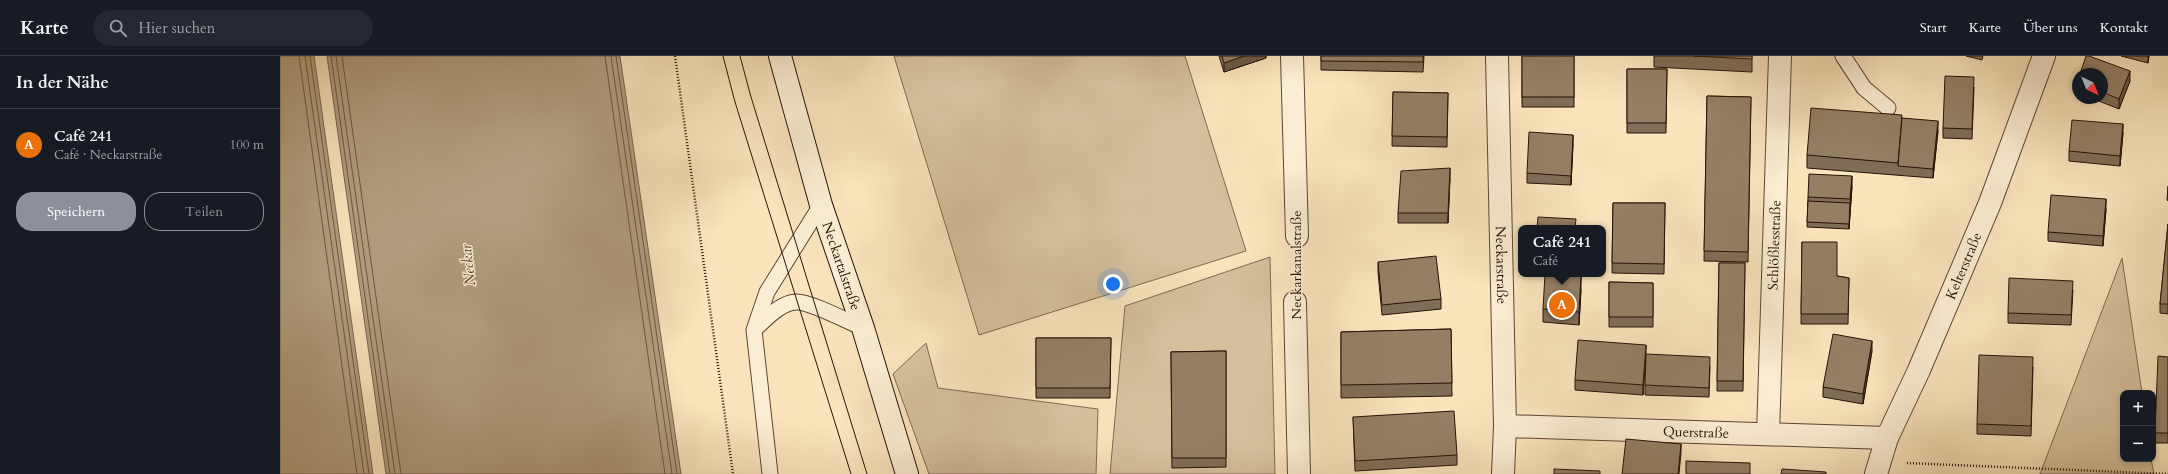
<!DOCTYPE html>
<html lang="de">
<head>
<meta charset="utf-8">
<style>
	body { margin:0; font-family:Cardo,serif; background:#242831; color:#f1f3f6 }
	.controls { position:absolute; right:12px; bottom:12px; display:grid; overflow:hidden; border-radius:8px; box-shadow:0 2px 6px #0003 }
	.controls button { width:36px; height:36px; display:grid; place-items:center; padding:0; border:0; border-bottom:1px solid #363941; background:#171b24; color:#f1f3f6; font:20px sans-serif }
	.compass { position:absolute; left:1792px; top:12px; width:36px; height:36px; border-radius:50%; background:#171b24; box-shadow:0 2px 6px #0003; rotate:137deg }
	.you { position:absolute; left:833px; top:228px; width:14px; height:14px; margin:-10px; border:3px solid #fff; border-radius:50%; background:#1a73e8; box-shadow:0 0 0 6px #1a73e833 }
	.badge { display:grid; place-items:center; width:26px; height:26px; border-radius:50%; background:#8c9099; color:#fff; font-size:13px; font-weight:700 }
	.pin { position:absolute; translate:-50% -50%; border:2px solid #fff; box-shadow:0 1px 4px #0006 }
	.popup { position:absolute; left:1238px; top:169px; width:88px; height:52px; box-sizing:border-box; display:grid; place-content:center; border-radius:8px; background:#171b24; filter:drop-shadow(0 1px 3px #0005); font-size:13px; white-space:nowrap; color:#9ea1a6 }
	.popup b { font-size:15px; color:#f1f3f6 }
	.popup::after { content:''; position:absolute; left:50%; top:100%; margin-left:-8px; border:8px solid transparent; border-top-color:#171b24 }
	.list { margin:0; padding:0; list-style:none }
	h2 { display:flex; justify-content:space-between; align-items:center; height:52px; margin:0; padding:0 16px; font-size:17px }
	h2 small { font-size:13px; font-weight:400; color:#9ea1a6 }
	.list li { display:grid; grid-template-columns:26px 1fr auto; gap:12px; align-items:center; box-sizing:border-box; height:72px; padding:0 16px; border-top:1px solid #363941 }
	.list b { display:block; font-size:15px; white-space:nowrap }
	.list p { margin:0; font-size:13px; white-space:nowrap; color:#9ea1a6 }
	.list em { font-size:13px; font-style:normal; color:#9ea1a6 }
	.actions { display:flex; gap:8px; padding:12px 16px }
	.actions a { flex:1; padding:9px 0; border:1px solid #8c9099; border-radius:16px; text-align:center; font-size:14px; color:#8c9099 }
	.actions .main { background:#8c9099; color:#fff }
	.icon { flex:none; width:22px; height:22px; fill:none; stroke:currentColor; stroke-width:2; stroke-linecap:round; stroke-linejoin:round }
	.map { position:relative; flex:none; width:1888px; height:418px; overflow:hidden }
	header { display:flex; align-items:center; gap:24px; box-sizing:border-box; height:56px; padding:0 20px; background:#171b24; border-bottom:1px solid #363941 }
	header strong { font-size:19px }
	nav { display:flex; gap:22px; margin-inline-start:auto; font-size:14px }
	.search { width:280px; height:36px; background:#242831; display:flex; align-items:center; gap:10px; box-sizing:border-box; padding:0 14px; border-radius:22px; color:#9ea1a6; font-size:15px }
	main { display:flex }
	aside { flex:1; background:#171b24 }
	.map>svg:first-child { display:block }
	.green { fill:#d5c09d; stroke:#7e6952 }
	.water { fill:#b19d7e; stroke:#79654e }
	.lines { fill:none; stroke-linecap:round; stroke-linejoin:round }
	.shore { stroke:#6c5842; stroke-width:1 }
	.lane-casing { stroke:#5b4634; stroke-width:17 }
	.street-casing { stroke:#5b4634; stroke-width:24 }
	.secondary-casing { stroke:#261207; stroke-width:24 }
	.path { stroke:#261207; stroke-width:2.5; stroke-dasharray:1 2; stroke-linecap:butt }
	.lane { stroke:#fbedd3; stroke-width:15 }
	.street { stroke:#fbedd3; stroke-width:22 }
	.secondary { stroke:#fbedd3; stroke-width:22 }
	.tram { stroke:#261207; stroke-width:1 }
	.wall { fill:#7f6d57; stroke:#261207 }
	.shaded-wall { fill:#685947; stroke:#261207 }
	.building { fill:#947f65; stroke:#261207 }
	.labels { text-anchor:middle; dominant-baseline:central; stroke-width:3; stroke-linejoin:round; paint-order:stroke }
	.street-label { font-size:14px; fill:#261207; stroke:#fbedd3 }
	.water-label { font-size:15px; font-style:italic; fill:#5e4a37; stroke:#fbedd3 }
</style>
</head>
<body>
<header>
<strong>Karte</strong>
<div class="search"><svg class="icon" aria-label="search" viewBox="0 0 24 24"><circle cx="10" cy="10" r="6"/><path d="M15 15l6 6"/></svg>Hier suchen</div>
<nav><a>Start</a><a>Karte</a><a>Über uns</a><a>Kontakt</a></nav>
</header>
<main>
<aside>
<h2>In der Nähe<small></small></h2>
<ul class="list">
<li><span class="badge" style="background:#e8710a">A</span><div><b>Café 241</b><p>Café · Neckarstraße</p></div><em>100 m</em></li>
</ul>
<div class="actions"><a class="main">Speichern</a><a>Teilen</a></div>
</aside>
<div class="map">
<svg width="1888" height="418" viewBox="0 0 1888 418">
	<rect width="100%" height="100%" fill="#f9e4bc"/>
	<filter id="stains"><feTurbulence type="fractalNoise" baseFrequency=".005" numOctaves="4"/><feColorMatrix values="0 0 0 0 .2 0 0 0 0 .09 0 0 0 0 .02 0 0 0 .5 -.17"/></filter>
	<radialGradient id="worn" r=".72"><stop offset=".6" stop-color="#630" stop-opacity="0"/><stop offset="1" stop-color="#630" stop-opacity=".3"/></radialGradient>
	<g class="green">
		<polygon points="614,0 905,0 966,195 699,279"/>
		<polygon points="990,201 995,418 830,418 845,250"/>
		<polygon points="1842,202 1862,337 1843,337 1843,403 1871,403 1874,418 1760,418"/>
		<polygon points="646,287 658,332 818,353 816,418 649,418 613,318"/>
	</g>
	<g class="water">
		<polygon points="0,0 34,0 93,418 0,418"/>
		<polygon points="47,0 340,0 401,418 106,418"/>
	</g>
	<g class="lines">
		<g class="shore">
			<polyline points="19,0 77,418"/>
			<polyline points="25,0 84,418"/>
			<polyline points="30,0 89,418"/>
			<polyline points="51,0 110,418"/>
			<polyline points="56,0 115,418"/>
			<polyline points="62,0 121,418"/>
			<polyline points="325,0 385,418"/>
			<polyline points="331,0 392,418"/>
			<polyline points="336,0 397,418"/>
		</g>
		<defs>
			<g id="lane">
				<polyline points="1563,0 1584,32 1608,52"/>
				<path d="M475,273C486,263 500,247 516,246C529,245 569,266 583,272"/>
				<polyline points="490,418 474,274 487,236 541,149"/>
			</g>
			<g id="street">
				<polyline points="1012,0 1017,180"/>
				<path id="s1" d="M1217,0L1225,370L1223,418"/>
				<polyline points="1015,246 1019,418"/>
				<path id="s2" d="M1225,370L1607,382"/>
				<path id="s3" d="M1488,378L1500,0"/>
				<path id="s4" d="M1596,418L1607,382L1639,314L1710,147L1764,0"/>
			</g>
			<g id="secondary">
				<path id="s5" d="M500,0L541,149L583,272L627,418"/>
			</g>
		</defs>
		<use href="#lane" class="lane-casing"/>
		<use href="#street" class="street-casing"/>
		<use href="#secondary" class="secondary-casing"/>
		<g class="path">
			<polyline points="395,0 453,418"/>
			<polyline points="1015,220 1016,205"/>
			<polyline points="1627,407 1888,418"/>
		</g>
		<use href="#lane" class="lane"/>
		<use href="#street" class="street"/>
		<use href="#secondary" class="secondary"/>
		<g class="tram">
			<polyline points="443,0 455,46 571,418"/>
			<polyline points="460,0 471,41 587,418"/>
		</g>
	</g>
	<g class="wall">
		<polygon points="939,0 986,0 986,2 944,16"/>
		<polygon points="1041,0 1144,0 1143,16 1041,14"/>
		<rect x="1242" y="0" width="52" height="51"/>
		<polygon points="1374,0 1472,0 1472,16 1374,11"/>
		<polygon points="1686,0 1703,0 1702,4"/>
		<polygon points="1841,0 1869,0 1868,7"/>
		<polygon points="1347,13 1387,13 1386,77 1347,77"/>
		<polygon points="1822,18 1850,25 1839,53 1811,42 1822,42"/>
		<polygon points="1798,23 1798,37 1797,37 1797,27"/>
		<polygon points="1694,31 1692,83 1663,82 1663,72"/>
		<polygon points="1113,36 1168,37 1167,91 1112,90"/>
		<polygon points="1427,40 1471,41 1468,206 1424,205"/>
		<polygon points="1622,62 1658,75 1653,122 1527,112 1527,99"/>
		<polygon points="1843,77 1840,110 1789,105 1789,95"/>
		<polygon points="1293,88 1291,129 1247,127 1247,117"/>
		<polygon points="1170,122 1168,167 1118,167 1118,157"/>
		<polygon points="1572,130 1569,173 1527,171 1528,141"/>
		<polygon points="1888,130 1888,145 1887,144"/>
		<polygon points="1333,147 1385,147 1384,218 1332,217"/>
		<polygon points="1826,153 1823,190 1768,185 1768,176"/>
		<polygon points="1888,168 1888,258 1880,257 1880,248"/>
		<polygon points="1522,186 1557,220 1569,222 1568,268 1521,268"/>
		<polygon points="1098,206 1161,243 1161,253 1102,259 1098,216"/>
		<polygon points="1439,207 1465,207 1463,335 1437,335"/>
		<polygon points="1329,226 1373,227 1373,271 1329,271"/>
		<polygon points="1301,233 1299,269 1263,266 1263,253"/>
		<polygon points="1793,234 1791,269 1728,267 1728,257"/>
		<polygon points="1171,273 1172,340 1061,342 1061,276"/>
		<polygon points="756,282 831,282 830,342 756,342"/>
		<polygon points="946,295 946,411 892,412 891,296"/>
		<polygon points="1592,295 1583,348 1543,341 1543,331"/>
		<polygon points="1366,299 1363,339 1295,334 1295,324"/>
		<polygon points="1888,301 1888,387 1875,387 1875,377"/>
		<polygon points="1430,310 1429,341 1365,339 1365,329"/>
		<polygon points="1753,311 1751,380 1697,378 1697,368"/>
		<polygon points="1073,361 1177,399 1177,409 1075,415"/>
	</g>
	<g class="shaded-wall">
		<polygon points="964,0 986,0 986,2 944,16 944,7"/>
		<polygon points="1868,0 1869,0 1868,7"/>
		<polygon points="1850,15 1850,25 1839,53 1839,43"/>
		<polygon points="1658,65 1658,75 1653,122 1653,113"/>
		<polygon points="1843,68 1843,77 1840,110 1840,100"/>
		<polygon points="1293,79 1293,88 1291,129 1291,120"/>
		<polygon points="1170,112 1170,122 1168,167 1168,157"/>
		<polygon points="1572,120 1572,130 1569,173 1569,168"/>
		<polygon points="1826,143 1826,153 1823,190 1823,180"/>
		<polygon points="1301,220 1301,233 1299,269 1299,256"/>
		<polygon points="1592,285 1592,295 1583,348 1583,338"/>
		<polygon points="1366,289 1366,299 1363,339 1363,329"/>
		<polygon points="1401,388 1401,397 1399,418 1398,418"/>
	</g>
	<g class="building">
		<polygon points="942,0 964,0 944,7"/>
		<polygon points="1041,0 1143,0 1143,6 1041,5"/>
		<rect x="1242" y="0" width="52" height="41"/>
		<polygon points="1414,0 1472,0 1472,3"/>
		<polygon points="1806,0 1809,0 1850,15 1839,43 1822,36 1822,18 1800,18"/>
		<polygon points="1347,13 1387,13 1386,67 1347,67"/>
		<polygon points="1665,20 1694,21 1692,73 1663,72"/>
		<polygon points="1113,36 1168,37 1167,81 1112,80"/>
		<polygon points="1427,40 1471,41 1468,196 1424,195"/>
		<polygon points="1531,52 1622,59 1618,107 1527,99"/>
		<polygon points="1622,62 1658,65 1653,113 1618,110"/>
		<polygon points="1792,64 1843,68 1840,100 1789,95"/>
		<polygon points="1249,76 1293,79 1291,120 1247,117"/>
		<polygon points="1170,112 1168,157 1118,157 1121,115"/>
		<polygon points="1529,118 1572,120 1570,143 1528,141"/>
		<polygon points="1771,139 1826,143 1823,180 1768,176"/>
		<polygon points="1528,145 1570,147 1569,168 1527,166"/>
		<polygon points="1333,147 1385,147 1384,208 1332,207"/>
		<polygon points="1258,161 1296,163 1295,172 1257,172"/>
		<polygon points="1888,168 1888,248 1880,248"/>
		<polygon points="1522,186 1557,186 1557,220 1569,222 1568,258 1521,258"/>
		<polygon points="1156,200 1161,243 1102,249 1098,206"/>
		<polygon points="1439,207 1465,207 1463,325 1437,325"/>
		<polygon points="1265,218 1301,220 1299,256 1263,253"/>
		<polygon points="1729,222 1793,225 1791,259 1728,257"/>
		<polygon points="1329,226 1373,227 1373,261 1329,261"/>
		<polygon points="1171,273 1172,327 1061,329 1061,276"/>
		<polygon points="1553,278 1592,285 1583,338 1543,331"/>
		<polygon points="756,282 831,282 830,332 756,332"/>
		<polygon points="1298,284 1366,289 1363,329 1295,324"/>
		<polygon points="946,295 946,402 892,402 891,296"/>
		<polygon points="1366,298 1430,301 1429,332 1365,329"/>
		<polygon points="1699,299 1753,301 1751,370 1697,368"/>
		<polygon points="1878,300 1888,301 1888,377 1875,377"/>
		<polygon points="1174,355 1177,399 1075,405 1073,361"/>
		<polygon points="1346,383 1401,388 1398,418 1342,418"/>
		<polygon points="1406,405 1470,407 1470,418 1406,418"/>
		<polygon points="1274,413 1320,415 1320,418 1274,418"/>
		<polygon points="1502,413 1546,416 1546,418 1501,418"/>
	</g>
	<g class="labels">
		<g class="street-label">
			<text stroke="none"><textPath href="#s3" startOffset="189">Schlößlesstraße</textPath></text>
			<text transform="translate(1016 209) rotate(-90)">Neckarkanalstraße</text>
			<text stroke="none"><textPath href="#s1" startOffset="209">Neckarstraße</textPath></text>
			<text stroke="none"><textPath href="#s5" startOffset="219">Neckartalstraße</textPath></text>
			<text stroke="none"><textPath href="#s4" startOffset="226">Kelterstraße</textPath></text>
			<text stroke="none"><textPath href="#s2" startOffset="191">Querstraße</textPath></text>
		</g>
		<g class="water-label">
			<text transform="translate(188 209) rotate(-96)">Neckar</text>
		</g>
	</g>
	<rect width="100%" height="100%" filter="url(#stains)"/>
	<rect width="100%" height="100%" fill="url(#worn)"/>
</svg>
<div class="controls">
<button>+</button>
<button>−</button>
</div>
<svg class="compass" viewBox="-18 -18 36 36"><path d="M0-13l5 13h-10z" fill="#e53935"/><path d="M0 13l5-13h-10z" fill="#9ea1a6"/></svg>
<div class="you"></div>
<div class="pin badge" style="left:1282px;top:249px;background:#e8710a">A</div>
<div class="popup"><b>Café 241</b>Café</div>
</div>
</main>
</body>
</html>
